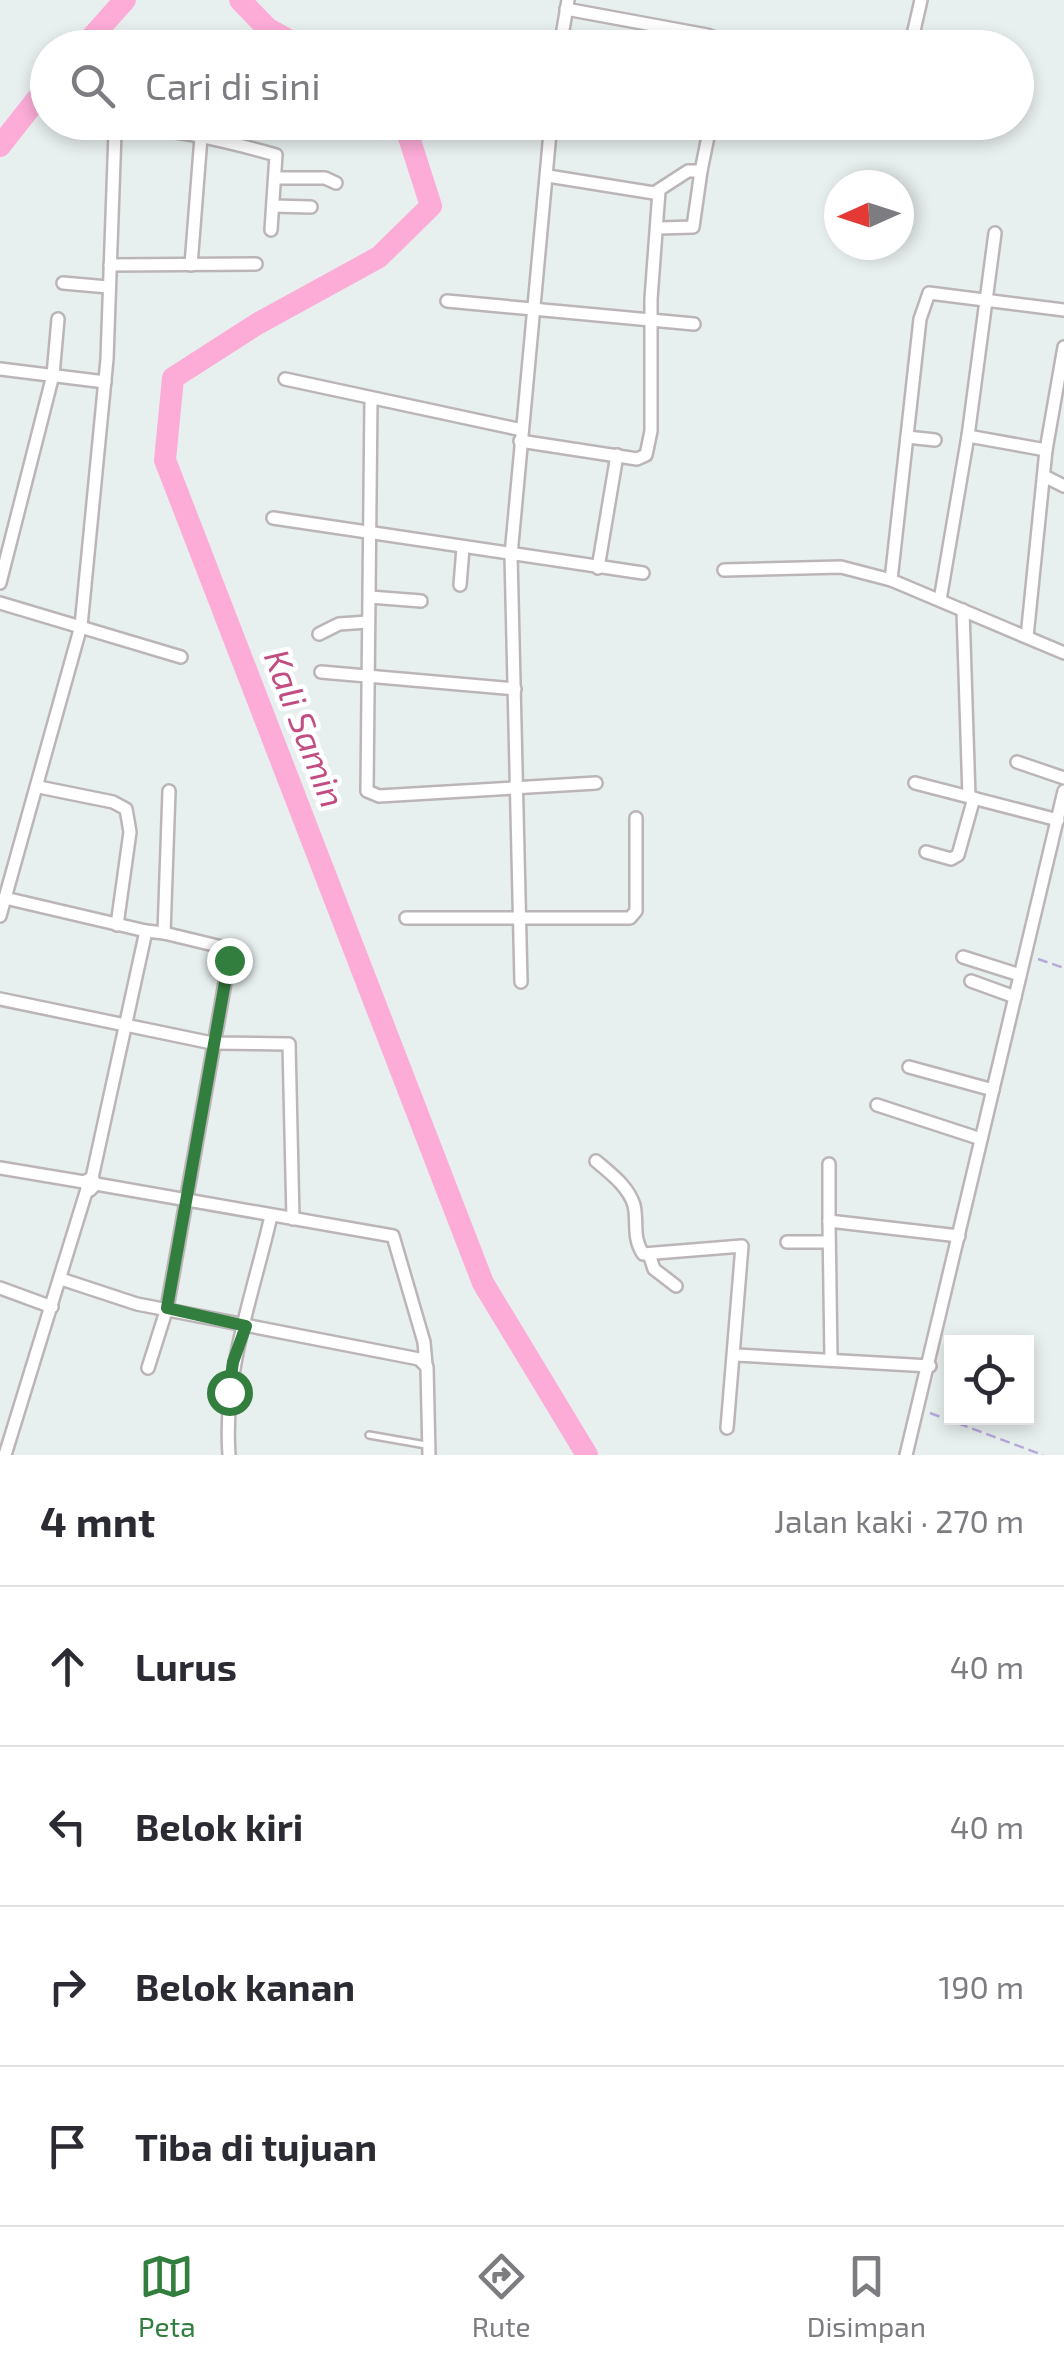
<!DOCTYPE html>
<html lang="id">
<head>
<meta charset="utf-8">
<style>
	body { margin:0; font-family:"Exo 2",sans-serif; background:#f2f2f3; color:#2b2b33 }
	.controls { position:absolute; right:30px; bottom:30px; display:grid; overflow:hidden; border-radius:0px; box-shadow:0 5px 15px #0003 }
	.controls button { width:90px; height:90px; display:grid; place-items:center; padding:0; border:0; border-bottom:2px solid #e1e1e2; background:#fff; color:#2b2b33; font:50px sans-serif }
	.compass { position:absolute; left:824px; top:170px; width:90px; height:90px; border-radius:50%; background:#fff; box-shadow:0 5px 15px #0003; rotate:267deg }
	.stop { position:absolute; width:30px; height:30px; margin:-22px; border:8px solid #327e3e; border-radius:50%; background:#fff }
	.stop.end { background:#327e3e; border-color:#fff; box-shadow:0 2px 10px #0008 }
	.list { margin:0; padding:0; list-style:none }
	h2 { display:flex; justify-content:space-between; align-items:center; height:130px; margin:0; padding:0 40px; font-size:42px }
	h2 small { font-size:32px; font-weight:400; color:#7c7c81 }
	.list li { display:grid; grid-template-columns:65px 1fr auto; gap:30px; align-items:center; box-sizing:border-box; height:160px; padding:0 40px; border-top:2px solid #e1e1e2 }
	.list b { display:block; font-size:38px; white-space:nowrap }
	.list em { font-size:32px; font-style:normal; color:#7c7c81 }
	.icon { flex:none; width:55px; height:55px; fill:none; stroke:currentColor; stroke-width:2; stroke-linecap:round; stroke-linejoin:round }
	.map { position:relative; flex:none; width:1064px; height:1455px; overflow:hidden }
	.search { position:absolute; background:#fff; box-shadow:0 5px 15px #0003; left:30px; right:30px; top:30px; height:110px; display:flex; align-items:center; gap:25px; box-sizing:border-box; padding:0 35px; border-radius:55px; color:#7c7c81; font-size:38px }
	.sheet { height:770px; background:#fff }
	nav { display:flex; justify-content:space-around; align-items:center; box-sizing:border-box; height:140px; border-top:2px solid #e1e1e2; background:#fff; font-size:28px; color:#7c7c81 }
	nav a { display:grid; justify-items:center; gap:5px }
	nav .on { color:#327e3e }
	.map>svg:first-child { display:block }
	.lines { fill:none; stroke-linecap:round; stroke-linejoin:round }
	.river { stroke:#fcacd7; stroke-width:22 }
	.service-casing { stroke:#bbb5b7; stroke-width:10 }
	.minor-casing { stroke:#bbb5b7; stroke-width:16 }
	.path { stroke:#b6a9d8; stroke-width:2.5; stroke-dasharray:10 5; stroke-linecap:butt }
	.service { stroke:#fff; stroke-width:5 }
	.minor { stroke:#fff; stroke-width:11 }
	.route { stroke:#327e3e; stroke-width:12 }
	.labels { text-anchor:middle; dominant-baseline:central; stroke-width:9; stroke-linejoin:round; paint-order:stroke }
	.water-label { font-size:35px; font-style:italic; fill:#c14d83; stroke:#fff }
</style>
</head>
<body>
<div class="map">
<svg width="1064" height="1455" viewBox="0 0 1064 1455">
	<rect width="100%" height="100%" fill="#e8f0ef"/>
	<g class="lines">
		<g class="river">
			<polyline points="240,0 267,28 303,48"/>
			<polyline points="82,48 125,0"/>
			<polyline points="404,122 431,206 379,257 257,324 173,378 165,460 483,1283 587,1455"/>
			<polyline points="0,146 48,85"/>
		</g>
		<defs>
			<polyline id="service" points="369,1435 426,1445"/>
			<g id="minor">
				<polyline points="566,9 707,35 725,42 725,48"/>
				<polyline points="725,42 754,48"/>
				<polyline points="560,48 568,0"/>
				<polyline points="910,48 921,0"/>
				<polyline points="616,122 647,123"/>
				<polyline points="548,176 654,193 688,171 701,171 711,122"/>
				<polyline points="276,178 325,178 336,183"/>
				<polyline points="273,206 311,207"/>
				<polyline points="659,228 693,227 701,171"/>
				<polyline points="110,265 256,264"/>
				<polyline points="191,265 201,137"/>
				<polyline points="63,283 108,287"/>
				<polyline points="447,301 694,324"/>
				<polyline points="1064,310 929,293 920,319 891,580 1064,653"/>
				<polyline points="0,369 105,382"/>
				<polyline points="285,379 522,430"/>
				<polyline points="371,399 367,791 379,796 596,783"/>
				<polyline points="968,436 995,233"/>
				<polyline points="907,437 935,440"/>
				<polyline points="520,441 637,459 646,455 651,431 651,299 659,191"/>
				<polyline points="1046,477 1064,486"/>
				<polyline points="273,518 643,573"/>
				<polyline points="598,568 617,455"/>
				<polyline points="724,570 841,567 891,580"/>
				<polyline points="0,583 53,375 58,319"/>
				<polyline points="460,585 463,548"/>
				<polyline points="370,597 421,601"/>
				<polyline points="940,600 968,436 1046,450"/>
				<polyline points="0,603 181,657"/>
				<polyline points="963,610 969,797"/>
				<polyline points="319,634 339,624 368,622"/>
				<polyline points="1027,637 1046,450 1064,347"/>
				<polyline points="321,672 515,689"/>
				<polyline points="1017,762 1064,778"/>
				<polyline points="915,783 1058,820"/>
				<polyline points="39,787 113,802 126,809 130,832 117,925"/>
				<polyline points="926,852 951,859 958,855 974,798"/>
				<polyline points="5,898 146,931"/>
				<path d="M0,916L81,626L107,359L115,132C136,117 248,147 276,155L271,230"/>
				<polyline points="406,918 630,918 636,911 636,818"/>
				<polyline points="963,957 1020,975"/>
				<polyline points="971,981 1015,997"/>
				<polyline points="521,982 511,555 551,122"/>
				<polyline points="0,999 212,1043 289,1044 293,1219"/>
				<polyline points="909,1067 993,1090"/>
				<polyline points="877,1105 981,1139"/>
				<path d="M596,1161C611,1174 628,1186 634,1205C638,1223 632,1237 643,1254L742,1246L727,1428"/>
				<polyline points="829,1164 829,1221 959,1236"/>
				<polyline points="0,1168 84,1182"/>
				<polyline points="92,1178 146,931 164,933 169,791"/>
				<polyline points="96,1184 90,1190 84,1182 92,1178 96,1184 393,1236 424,1342 426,1365"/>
				<polyline points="829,1221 831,1360"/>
				<polyline points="787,1242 828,1242"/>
				<polyline points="650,1257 654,1269 676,1286"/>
				<polyline points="61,1279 137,1304 419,1359 427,1367 429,1455"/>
				<polyline points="0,1288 52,1307"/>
				<polyline points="736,1355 930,1366"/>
				<polyline points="148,1368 167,1308 229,960 222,947 164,933"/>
				<polyline points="5,1455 87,1189"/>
				<path d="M229,1455C223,1372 253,1295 271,1216"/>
				<polyline points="906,1455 1064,791"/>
			</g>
		</defs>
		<use href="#service" class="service-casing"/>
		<use href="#minor" class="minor-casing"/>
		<g class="path">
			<polyline points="1038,959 1064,968"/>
			<polyline points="930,1413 1043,1455"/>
		</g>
		<use href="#service" class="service"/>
		<use href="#minor" class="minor"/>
	</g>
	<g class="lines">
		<polyline class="route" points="229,960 167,1308 246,1326 233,1362 229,1392"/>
	</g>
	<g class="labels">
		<g class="water-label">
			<text transform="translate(306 728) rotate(69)">Kali Samin</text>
		</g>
	</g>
</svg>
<div class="controls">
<button><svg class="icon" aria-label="locate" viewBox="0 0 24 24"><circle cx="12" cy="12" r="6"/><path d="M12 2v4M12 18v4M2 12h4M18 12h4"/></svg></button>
</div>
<svg class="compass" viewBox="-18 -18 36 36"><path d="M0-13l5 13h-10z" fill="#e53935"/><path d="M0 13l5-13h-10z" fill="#7c7c81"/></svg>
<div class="stop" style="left:229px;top:1392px"></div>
<div class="stop end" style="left:229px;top:960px"></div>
<div class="search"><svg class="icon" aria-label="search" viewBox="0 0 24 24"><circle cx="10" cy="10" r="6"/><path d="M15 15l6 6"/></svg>Cari di sini</div>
</div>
<section class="sheet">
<h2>4 mnt<small>Jalan kaki · 270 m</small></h2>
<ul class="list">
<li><svg class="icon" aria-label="ahead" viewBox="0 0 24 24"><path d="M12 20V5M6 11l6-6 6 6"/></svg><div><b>Lurus</b></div><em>40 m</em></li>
<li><svg class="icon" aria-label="left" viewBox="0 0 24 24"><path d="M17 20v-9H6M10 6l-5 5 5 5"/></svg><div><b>Belok kiri</b></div><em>40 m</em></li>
<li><svg class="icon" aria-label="right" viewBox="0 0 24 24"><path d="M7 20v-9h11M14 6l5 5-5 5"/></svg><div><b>Belok kanan</b></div><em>190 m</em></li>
<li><svg class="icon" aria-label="arrive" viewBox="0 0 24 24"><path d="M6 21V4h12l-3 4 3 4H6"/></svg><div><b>Tiba di tujuan</b></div></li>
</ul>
</section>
<nav>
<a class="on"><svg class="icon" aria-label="map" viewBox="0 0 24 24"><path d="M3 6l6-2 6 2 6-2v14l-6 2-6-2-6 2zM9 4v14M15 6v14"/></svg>Peta</a>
<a><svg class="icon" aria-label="directions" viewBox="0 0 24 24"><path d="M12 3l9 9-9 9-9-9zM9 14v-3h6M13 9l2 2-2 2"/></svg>Rute</a>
<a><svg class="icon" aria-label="saved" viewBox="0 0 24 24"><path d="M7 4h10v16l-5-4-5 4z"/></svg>Disimpan</a>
</nav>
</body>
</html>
